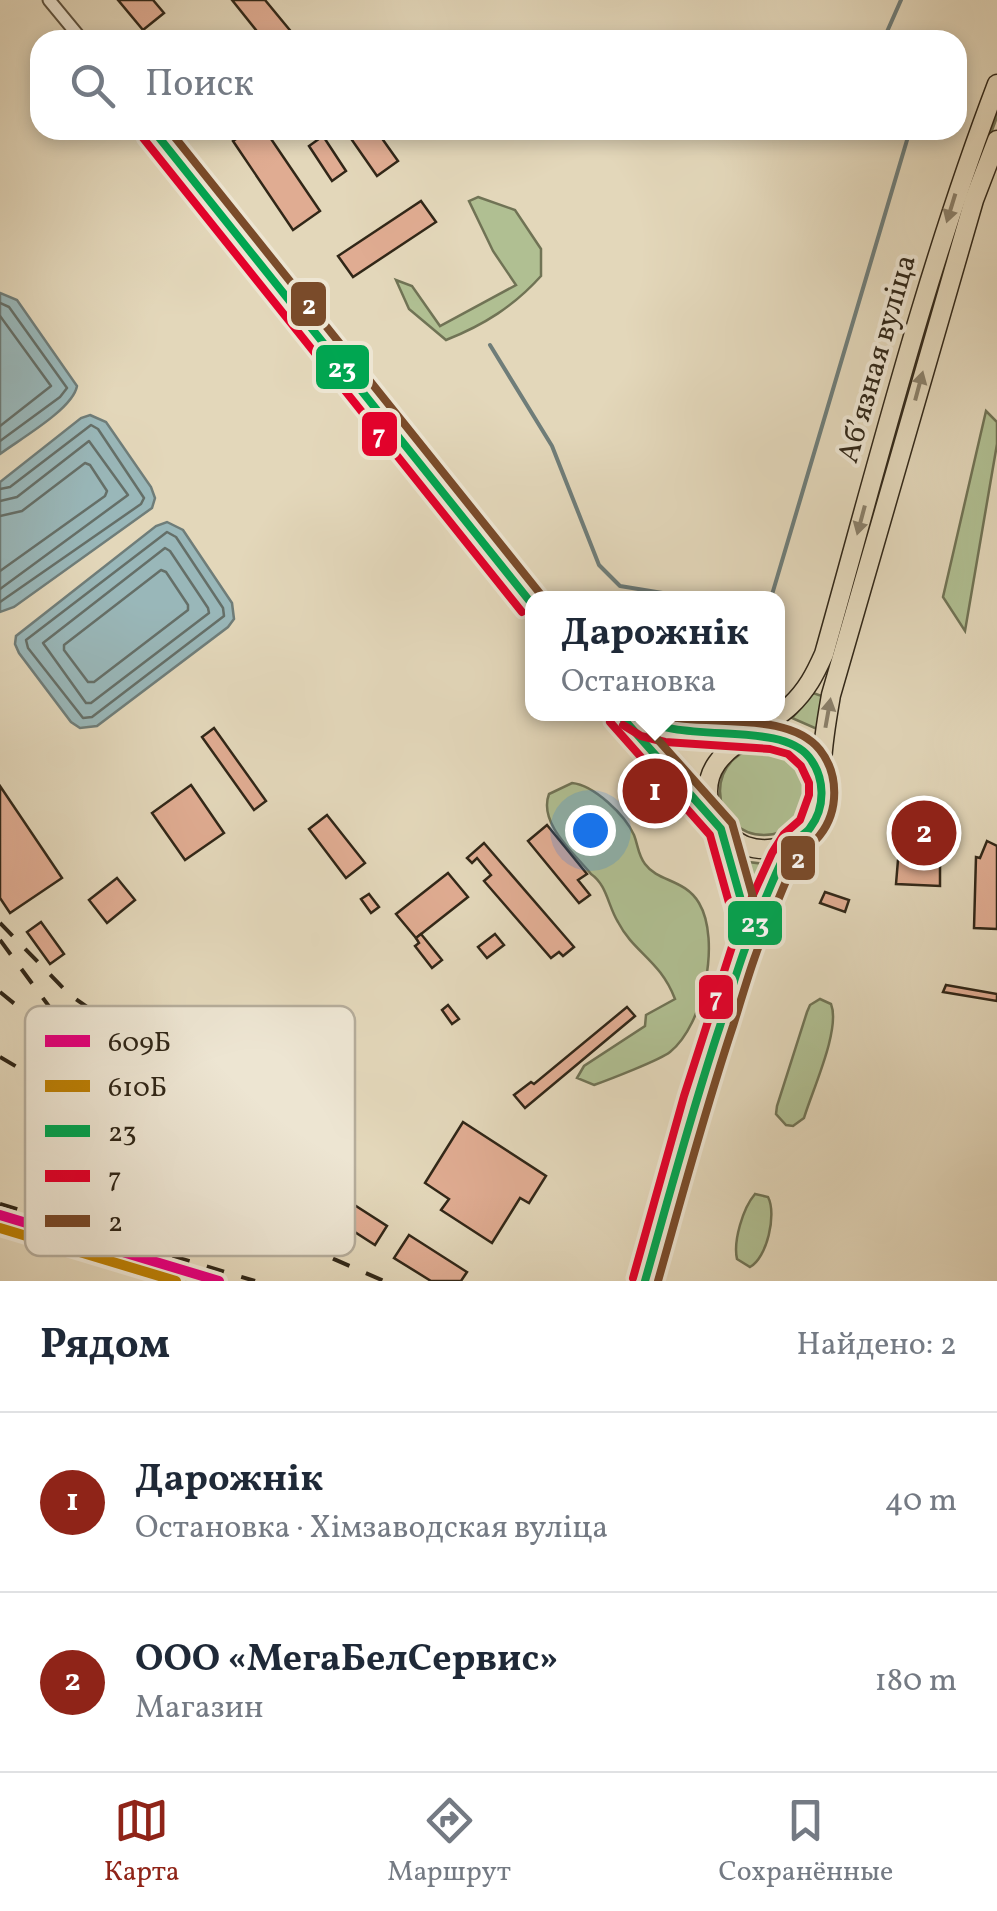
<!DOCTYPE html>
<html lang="ru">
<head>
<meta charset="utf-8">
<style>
	body { margin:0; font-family:Vollkorn,serif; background:#f2f2f3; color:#1f2937 }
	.you { position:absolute; left:590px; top:830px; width:35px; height:35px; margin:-25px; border:8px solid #fff; border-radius:50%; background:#1a73e8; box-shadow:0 0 0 15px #1a73e833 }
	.badge { display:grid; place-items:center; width:65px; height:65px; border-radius:50%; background:#8f2418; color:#fff; font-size:32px; font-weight:700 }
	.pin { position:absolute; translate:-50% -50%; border:5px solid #fff; box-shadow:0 2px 10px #0006 }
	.popup { position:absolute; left:525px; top:591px; width:260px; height:130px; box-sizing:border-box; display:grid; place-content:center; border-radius:20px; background:#fff; filter:drop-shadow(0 2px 8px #0005); font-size:32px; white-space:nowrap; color:#747a83 }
	.popup b { font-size:38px; color:#1f2937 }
	.popup::after { content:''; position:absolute; left:50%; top:100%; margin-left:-20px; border:20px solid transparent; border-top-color:#fff }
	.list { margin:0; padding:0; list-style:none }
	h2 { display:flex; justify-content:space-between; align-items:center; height:130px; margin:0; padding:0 40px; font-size:42px }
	h2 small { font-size:32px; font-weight:400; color:#747a83 }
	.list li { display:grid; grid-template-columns:65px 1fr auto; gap:30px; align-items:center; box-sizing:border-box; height:180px; padding:0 40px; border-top:2px solid #e0e1e3 }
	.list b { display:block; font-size:38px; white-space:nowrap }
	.list p { margin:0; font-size:32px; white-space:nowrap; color:#747a83 }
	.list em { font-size:32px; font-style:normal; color:#747a83 }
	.icon { flex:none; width:55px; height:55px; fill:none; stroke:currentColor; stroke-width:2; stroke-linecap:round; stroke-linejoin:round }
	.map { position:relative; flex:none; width:997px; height:1281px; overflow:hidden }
	.search { position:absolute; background:#fff; box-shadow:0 5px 15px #0003; left:30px; right:30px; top:30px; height:110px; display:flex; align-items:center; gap:25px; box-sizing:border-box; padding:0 35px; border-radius:30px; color:#747a83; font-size:38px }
	.sheet { height:490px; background:#fff }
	nav { display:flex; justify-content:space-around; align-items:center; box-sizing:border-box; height:140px; border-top:2px solid #e0e1e3; background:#fff; font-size:28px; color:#747a83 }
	nav a { display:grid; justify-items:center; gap:5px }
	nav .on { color:#8f2418 }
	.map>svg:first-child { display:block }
	.green { fill:#b0bf92; stroke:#707355; stroke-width:2.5 }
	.water { fill:#99b7b9; stroke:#6f7d79; stroke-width:2.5 }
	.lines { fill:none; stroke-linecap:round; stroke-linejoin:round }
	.shore { stroke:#656f68; stroke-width:2.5 }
	.stream { stroke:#6f7d79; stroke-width:4 }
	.building { fill:#e0ac92; stroke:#312718; stroke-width:2.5 }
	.street-casing { stroke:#5e5340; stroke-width:15 }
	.primary-casing { stroke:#312718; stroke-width:21 }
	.street { stroke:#ede5d2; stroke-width:11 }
	.primary { stroke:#e3d7ba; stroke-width:18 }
	.rail { stroke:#312718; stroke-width:4; stroke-dasharray:18 18; stroke-linecap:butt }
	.bus-1-casing { stroke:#ede5d2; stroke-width:15 }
	.bus-2-casing { stroke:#ede5d2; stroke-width:15 }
	.bus-3-casing { stroke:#ede5d2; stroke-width:15 }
	.bus-1 { stroke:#00a651; stroke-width:8 }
	.bus-2 { stroke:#e4002b; stroke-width:8 }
	.bus-3 { stroke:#7a4b2a; stroke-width:8 }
	.rail-1-casing { stroke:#ede5d2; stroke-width:18 }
	.rail-2-casing { stroke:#ede5d2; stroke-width:18 }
	.rail-1 { stroke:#e5007d; stroke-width:10 }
	.rail-2 { stroke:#bc8007; stroke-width:10 }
	.oneway { fill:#8a7f69 }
	.labels { text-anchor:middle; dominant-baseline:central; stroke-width:8; stroke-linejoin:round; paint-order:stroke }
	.street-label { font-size:30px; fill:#312718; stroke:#ede5d2 }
	.key { fill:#ede5d2; stroke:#b5ac9a; stroke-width:2.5 }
	.key-label { font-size:28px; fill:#312718 }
	.line-badge { stroke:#ede5d2; stroke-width:4 }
	.badge-label { font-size:28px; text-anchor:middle; font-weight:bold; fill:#fff }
</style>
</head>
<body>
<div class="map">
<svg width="997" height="1281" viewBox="0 0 997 1281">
	<rect width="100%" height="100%" fill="#e3d7ba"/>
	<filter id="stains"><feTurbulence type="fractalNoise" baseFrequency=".002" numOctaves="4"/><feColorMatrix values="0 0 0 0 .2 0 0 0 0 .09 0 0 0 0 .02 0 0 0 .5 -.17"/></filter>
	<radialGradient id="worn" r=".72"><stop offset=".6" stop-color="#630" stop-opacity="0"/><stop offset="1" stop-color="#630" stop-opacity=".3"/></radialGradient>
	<g class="green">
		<path d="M997,105V117C929,296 882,483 832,668H827C880,479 925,288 997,105Z"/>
		<path d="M478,197L515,210L541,249V276C514,306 484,325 446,340L409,309L396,280L412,286L440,326L516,285L493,251L469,201Z"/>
		<polygon points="986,411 997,422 997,444 965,631 943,597"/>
		<polygon points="813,693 822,696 817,729 792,718"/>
		<circle cx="764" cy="791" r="44"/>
		<path d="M572,783C594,785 625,815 634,835C638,845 638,855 645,864C658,882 685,879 699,903C721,940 704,1025 670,1052C660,1060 608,1080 594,1085L577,1078L584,1066L645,1026L646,1015L675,999C660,960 634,953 618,922C608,906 607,885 591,874C574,853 538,823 549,794Z"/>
		<polygon points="740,861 765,864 747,899"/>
		<path d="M820,999L831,1004C841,1029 812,1091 804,1118L793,1126L786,1125L776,1114L777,1106L807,1012L810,1005Z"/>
		<path d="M755,1194L768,1197C777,1214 767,1258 750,1267L737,1259C733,1241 743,1208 755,1194Z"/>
	</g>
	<g class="water">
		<path d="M0,293L17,300L77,386C73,409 20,439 0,454Z"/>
		<polygon points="90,415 106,422 151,487 155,498 152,508 14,607 0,612 0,482 81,418"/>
		<polygon points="167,522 183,530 232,603 234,619 228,627 97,726 80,728 71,722 19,653 15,644 16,636 156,526"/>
	</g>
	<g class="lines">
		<g class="shore">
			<polyline points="0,303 9,307 67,388 60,397 0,441"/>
			<polyline points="0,316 51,386 0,426"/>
			<polyline points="0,489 10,487 91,425 98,429 144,498 141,504 0,602"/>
			<polyline points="0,501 17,497 89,441 128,495 0,589"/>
			<polyline points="0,516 22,511 85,463 90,465 107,491 105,496 0,571"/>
			<polygon points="167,532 176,537 223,608 224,616 92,717 83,718 28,648 26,640"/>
			<polygon points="165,548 170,551 208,608 209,613 91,703 86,703 43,643"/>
			<polygon points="161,570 166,572 188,605 188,610 94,682 88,682 64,650 64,645"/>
		</g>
		<g class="stream">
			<polyline points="889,40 886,34 901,0"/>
			<polyline points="490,345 552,446 599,565 620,586 693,598"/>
			<polyline points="771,598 910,130"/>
		</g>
	</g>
	<g class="building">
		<polygon points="118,0 153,0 164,13 143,30"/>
		<polygon points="232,0 265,0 298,40 264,40"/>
		<polygon points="250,130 265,130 320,211 293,230 233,141"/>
		<polygon points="345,130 376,130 398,161 377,176"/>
		<polygon points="323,136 346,171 332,181 309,146"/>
		<polygon points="421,201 436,222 353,277 338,256"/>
		<polygon points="214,728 266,801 254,810 202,737"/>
		<polygon points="191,785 224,833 185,860 152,813"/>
		<polygon points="0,786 62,878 10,913 0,898"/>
		<polygon points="916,806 940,807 940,886 896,884 898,860"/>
		<polygon points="327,815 365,863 346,878 309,829"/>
		<polygon points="547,825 587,874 578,880 590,895 579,903 528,841"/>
		<polygon points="987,841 997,846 997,929 974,928 976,857 980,858"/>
		<polygon points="484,843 574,947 563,956 559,952 551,958 484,881 491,875 477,858 472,863 467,858"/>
		<polygon points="448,873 468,897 416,938 396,914"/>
		<polygon points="117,878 135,900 107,923 89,900"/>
		<polygon points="825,892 849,900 845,912 820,903"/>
		<polygon points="369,894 379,907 371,913 361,899"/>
		<polygon points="41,922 64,954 50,964 27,932"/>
		<polygon points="421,934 442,960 432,968 415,946 419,943 416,938"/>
		<polygon points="495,934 504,945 487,958 478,947"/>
		<polygon points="946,985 997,994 997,1001 943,992"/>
		<polygon points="448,1005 459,1019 452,1024 442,1010"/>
		<polygon points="627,1007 635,1016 525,1108 514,1095 531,1082 534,1084"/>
		<polygon points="258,1048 269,1051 267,1060 256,1057"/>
		<circle cx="154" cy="1085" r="8"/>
		<circle cx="171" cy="1096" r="8"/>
		<polygon points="218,1093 231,1102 225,1112 212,1103"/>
		<circle cx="188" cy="1111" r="11"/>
		<circle cx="208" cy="1125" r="11"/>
		<polygon points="463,1122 546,1176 529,1203 520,1198 492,1243 441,1210 449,1199 425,1183"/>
		<polygon points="342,1197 387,1226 375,1245 330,1216"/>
		<polygon points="409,1235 467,1272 461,1281 431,1281 394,1258"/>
	</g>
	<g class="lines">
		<defs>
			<g id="street">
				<polyline points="49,0 82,40"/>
				<polyline points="153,130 532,604"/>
			</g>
			<g id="primary">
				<path d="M619,714C642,742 716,835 746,846C760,851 777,850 790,843C804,837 815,823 820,809C824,795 821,778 822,763C823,740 827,718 831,695L974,200L997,140"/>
				<path d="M630,714C664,735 705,733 744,737C761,738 775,734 791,742C806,749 813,763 820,778"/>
				<path d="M713,816C689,753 755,739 790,706C807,690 815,674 824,654C878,462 926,270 997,84"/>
				<polyline points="721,831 750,932"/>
				<polyline points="645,1281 696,1099 750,932 794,842"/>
			</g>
		</defs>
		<use href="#street" class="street-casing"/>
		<use href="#primary" class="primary-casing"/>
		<use href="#street" class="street"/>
		<use href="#primary" class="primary"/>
		<g class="rail">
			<polyline points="0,923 70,995 209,1092"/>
			<polyline points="0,940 96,1070 209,1185 268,1230 384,1281"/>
			<polyline points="0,992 70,1049"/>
			<polyline points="0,1057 160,1151"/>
			<polyline points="0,1204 255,1281"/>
		</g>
		<defs>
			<g id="bus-1">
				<polyline points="153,130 532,604"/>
				<polyline points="619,714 721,829 750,932"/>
				<path d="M630,714C682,747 778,719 809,757C825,777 826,807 810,828C806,834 798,837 793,843C780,860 772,884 763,904C745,943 733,985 720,1026C692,1110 669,1196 645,1281"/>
			</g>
			<g id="bus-2">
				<polyline points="143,138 522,612"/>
				<polyline points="610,722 710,835 738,935"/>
				<polyline points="623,725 641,736 665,742 770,749 788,754 801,766 809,783 809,795 800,820 784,834 772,853 738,928 684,1096 633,1278"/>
			</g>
			<g id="bus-3">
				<polyline points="169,130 542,596"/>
				<polyline points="635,714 732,823 762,929"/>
				<path d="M655,714C704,728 787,709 820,750C839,774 839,811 820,835C816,841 808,845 803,851C790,867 782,892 773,912C756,948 745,987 733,1026C705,1110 682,1196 658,1281"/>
			</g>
		</defs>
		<use href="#bus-1" class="bus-1-casing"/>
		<use href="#bus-2" class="bus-2-casing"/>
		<use href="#bus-3" class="bus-3-casing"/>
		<use href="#bus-1" class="bus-1"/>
		<use href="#bus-2" class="bus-2"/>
		<use href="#bus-3" class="bus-3"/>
		<defs>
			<polyline id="rail-1" points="0,1215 219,1281"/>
			<polyline id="rail-2" points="0,1228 176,1281"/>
		</defs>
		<use href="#rail-1" class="rail-1-casing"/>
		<use href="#rail-2" class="rail-2-casing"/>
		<use href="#rail-1" class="rail-1"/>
		<use href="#rail-2" class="rail-2"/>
	</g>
	<defs><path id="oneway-solid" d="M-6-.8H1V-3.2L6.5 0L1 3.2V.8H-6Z" transform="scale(2.5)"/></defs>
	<g class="oneway">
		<use href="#oneway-solid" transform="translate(951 208) rotate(107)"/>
		<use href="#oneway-solid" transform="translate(919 386) rotate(-75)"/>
		<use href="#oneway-solid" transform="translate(861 520) rotate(105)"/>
		<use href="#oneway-solid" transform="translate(828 713) rotate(-80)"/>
	</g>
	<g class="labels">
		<g class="street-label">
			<text transform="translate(878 359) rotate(-74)">Абʼязная вуліца</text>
		</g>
	</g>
	<rect x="25" y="1006" width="330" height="250" rx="15" class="key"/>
	<rect x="45" y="1035" width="45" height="12" fill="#e5007d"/>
	<rect x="45" y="1080" width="45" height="12" fill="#bc8007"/>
	<rect x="45" y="1125" width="45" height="12" fill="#00a651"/>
	<rect x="45" y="1170" width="45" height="12" fill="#e4002b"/>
	<rect x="45" y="1215" width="45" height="12" fill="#7a4b2a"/>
	<g class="key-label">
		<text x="108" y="1051">609Б</text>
		<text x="108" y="1096">610Б</text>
		<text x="108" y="1141">23</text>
		<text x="108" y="1186">7</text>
		<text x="108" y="1231">2</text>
	</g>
	<g class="line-badge">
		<rect x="289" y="280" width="39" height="48" rx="10" fill="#7a4b2a"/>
		<rect x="314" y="343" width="57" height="48" rx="10" fill="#00a651"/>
		<rect x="360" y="410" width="39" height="48" rx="10" fill="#e4002b"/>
		<rect x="779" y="834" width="38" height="48" rx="10" fill="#7a4b2a"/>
		<rect x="726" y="899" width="58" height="48" rx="10" fill="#00a651"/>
		<rect x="697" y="973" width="38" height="48" rx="10" fill="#e4002b"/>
	</g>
	<g class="badge-label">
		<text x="309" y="314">2</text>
		<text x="342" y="377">23</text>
		<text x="379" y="443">7</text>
		<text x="798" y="868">2</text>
		<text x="755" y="932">23</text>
		<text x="716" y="1006">7</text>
	</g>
	<rect width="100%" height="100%" filter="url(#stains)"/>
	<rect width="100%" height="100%" fill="url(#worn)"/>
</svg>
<div class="you"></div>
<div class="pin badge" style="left:655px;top:791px">1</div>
<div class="popup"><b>Дарожнік</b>Остановка</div>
<div class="pin badge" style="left:924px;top:833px">2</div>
<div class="search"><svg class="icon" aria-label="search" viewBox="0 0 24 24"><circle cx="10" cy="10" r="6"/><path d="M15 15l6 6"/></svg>Поиск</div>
</div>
<section class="sheet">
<h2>Рядом<small>Найдено: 2</small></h2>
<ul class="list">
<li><span class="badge">1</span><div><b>Дарожнік</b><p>Остановка · Хімзаводская вуліца</p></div><em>40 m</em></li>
<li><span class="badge">2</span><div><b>ООО «МегаБелСервис»</b><p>Магазин</p></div><em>180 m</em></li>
</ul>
</section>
<nav>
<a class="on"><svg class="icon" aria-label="map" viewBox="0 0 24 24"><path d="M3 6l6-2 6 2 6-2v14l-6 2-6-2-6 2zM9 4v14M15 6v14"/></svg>Карта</a>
<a><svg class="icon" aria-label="directions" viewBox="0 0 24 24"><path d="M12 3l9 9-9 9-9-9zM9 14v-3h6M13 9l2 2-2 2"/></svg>Маршрут</a>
<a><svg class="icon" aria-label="saved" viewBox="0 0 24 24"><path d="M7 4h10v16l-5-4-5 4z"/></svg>Сохранённые</a>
</nav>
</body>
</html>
